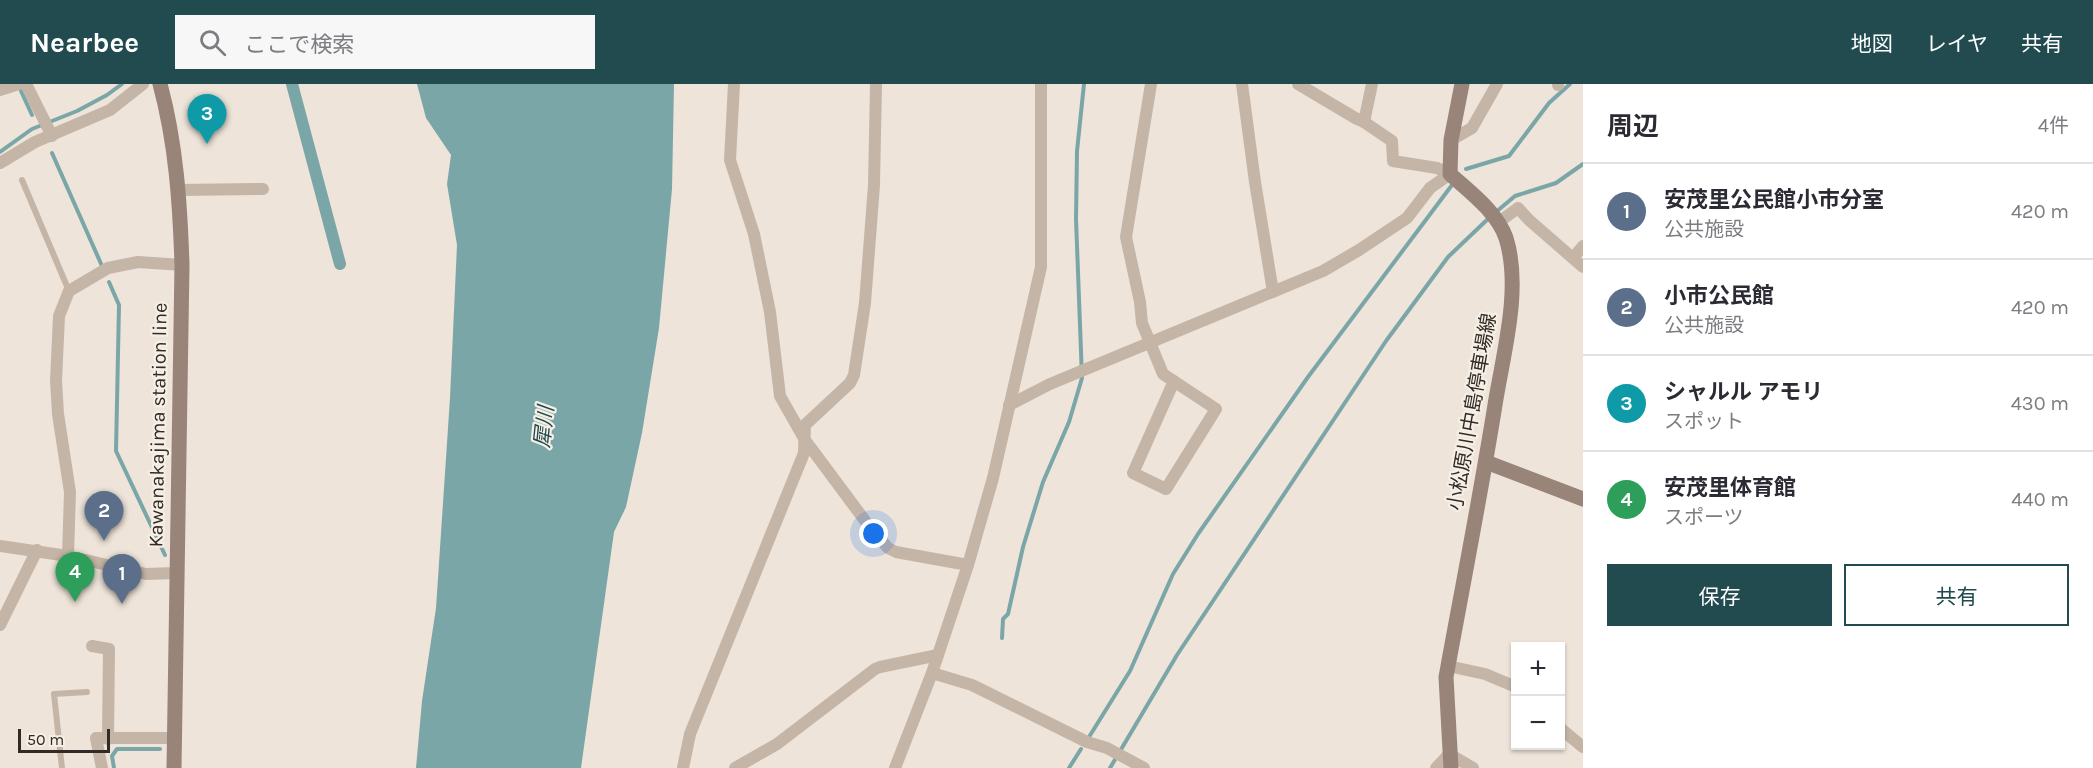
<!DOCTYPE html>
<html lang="ja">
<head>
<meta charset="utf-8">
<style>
	body { margin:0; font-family:Karla,"Noto Sans JP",sans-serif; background:#f7f7f7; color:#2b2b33 }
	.controls { position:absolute; right:18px; bottom:18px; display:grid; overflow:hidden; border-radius:0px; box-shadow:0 2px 4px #0004 }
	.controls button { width:54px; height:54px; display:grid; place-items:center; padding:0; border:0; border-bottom:2px solid #e1e1e2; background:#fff; color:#2b2b33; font:30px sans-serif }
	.scale { position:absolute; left:18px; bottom:15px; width:92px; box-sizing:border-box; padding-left:6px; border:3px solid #322a26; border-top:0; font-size:16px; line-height:21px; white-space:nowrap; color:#322a26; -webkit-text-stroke:4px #f6efe5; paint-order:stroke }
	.you { position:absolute; left:874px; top:450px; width:21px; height:21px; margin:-15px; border:4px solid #fff; border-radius:50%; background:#1a73e8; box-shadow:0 0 0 9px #1a73e833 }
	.badge { display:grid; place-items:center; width:39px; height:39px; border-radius:50%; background:#214b4f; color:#fff; font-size:20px; font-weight:700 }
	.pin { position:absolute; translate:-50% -50px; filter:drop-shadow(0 2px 3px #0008) }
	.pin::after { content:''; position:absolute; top:32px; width:21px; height:18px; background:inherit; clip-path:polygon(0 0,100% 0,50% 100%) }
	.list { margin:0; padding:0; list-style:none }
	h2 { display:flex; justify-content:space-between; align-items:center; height:78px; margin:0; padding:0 24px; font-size:26px }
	h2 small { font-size:20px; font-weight:400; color:#7c7c81 }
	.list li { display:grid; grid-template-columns:39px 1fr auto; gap:18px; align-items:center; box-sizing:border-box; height:96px; padding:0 24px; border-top:2px solid #e1e1e2 }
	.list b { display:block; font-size:22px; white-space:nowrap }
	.list p { margin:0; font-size:20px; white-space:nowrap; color:#7c7c81 }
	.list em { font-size:20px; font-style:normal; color:#7c7c81 }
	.actions { display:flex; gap:12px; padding:18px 24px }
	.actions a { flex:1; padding:14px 0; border:2px solid #214b4f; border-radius:0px; text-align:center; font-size:21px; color:#214b4f }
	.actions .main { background:#214b4f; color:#fff }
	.icon { flex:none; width:33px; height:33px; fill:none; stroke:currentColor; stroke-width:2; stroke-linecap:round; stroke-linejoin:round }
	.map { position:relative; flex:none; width:1583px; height:684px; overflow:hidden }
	header { display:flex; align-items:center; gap:36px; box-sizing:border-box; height:84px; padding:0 30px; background:#214b4f; color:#fff }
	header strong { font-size:28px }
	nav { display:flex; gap:33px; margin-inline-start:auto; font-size:21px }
	.search { width:420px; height:54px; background:#f7f7f7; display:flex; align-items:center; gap:15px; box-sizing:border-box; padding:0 21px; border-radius:0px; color:#7c7c81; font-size:22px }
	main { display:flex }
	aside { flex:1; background:#fff }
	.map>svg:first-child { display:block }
	.water { fill:#7ba6a8 }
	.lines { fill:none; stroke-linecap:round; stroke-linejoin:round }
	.stream { stroke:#7ba6a8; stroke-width:4 }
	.canal { stroke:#7ba6a8; stroke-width:12 }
	.lane { stroke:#c5b5a7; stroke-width:6 }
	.street { stroke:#c5b5a7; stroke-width:12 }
	.secondary { stroke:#988478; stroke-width:15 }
	.labels { text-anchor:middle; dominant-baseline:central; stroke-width:4.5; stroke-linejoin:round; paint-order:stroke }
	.street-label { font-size:20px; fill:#322a26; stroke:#f6efe5 }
	.water-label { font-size:21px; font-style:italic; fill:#214b4f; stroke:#f6efe5 }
</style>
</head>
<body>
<header>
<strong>Nearbee</strong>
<div class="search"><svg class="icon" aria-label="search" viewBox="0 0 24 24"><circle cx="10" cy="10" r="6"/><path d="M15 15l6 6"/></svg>ここで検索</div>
<nav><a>地図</a><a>レイヤ</a><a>共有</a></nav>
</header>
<main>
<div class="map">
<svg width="1583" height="684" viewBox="0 0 1583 684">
	<rect width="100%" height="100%" fill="#eee4d9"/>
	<polygon class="water" points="417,0 674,0 672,105 659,244 642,349 626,423 614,448 581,684 416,684 422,617 436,524 450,314 457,161 447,100 451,71 426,34"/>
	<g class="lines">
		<g class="stream">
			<polyline points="21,7 32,31"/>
			<polyline points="0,68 32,45 77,27 107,11 122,0"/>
			<polyline points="52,69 102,182"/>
			<polyline points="1466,85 1509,72 1549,19 1570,0"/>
			<polyline points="1496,128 1515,112 1556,99 1583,80"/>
			<polyline points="109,198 119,221 116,367 165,471"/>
			<polyline points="1002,554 1003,535 1008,530 1023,463 1043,398 1069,338 1082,294 1076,135 1077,67 1084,0"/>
			<polyline points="1089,653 1130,587 1173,490 1198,450 1308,293 1452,101"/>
			<polyline points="114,684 112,672 117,665 160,665"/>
			<polyline points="1069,684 1081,665"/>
			<polyline points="1110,684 1177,571 1386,257 1448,173 1490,133"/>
		</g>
		<polyline class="canal" points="292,0 340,180"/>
		<g class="lane">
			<polyline points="22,96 69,207"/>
			<polyline points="62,684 54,610 87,608"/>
		</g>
		<g class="street">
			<polyline points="26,0 52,52"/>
			<polyline points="734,0 730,76 754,150 770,228 780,312 805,356 869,442 888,464 896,468 968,481"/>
			<polyline points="1151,0 1126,153 1140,218 1142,239 1163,290 1216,325 1166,405 1133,389 1174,297"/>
			<polyline points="1242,0 1255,98 1273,208"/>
			<polyline points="1298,0 1357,35 1364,38 1372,0"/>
			<polyline points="1558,0 1558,1"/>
			<polyline points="0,6 19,0"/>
			<polyline points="1451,56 1472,44 1497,0"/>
			<polyline points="0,79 35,58 110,26 143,0"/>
			<polyline points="179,106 263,105"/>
			<polyline points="1499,138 1518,124 1529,136 1583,183"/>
			<polyline points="1573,174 1583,162"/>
			<polyline points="1009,321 1050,300 1323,187 1359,166 1407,134 1430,104 1450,90 1437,84 1393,77 1392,57 1364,38"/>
			<polyline points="0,462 68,472 146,490 176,489"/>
			<polyline points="68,472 70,408 58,330 56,297 59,232 69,207 108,184 138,178 182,181"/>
			<polyline points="0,541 37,466"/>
			<polyline points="92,562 109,565 108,655"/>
			<polyline points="1448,582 1485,590 1516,603"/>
			<polyline points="932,589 972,601 1087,658 1107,664 1144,684"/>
			<polyline points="1560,644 1583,663"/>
			<polyline points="102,684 96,654 173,654"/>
			<polyline points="683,684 690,650 804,369 805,341 850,299 854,291 865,219 874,101 876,0"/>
			<polyline points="735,684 777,660 875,585 880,583 938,571"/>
			<polyline points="895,684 932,589 968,481 993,394 1041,183 1041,0"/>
			<polyline points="1436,684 1449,670 1473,684"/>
		</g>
		<g class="secondary">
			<path d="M160,0C176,59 180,119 182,181L174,684"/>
			<polyline points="1486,378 1583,415"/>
			<path d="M1451,684L1446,593L1448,582C1464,495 1481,408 1495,321C1503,270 1522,205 1506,154C1497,128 1470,108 1450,90L1451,56L1462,0"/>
		</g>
	</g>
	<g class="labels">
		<g class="street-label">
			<text transform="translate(1472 328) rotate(-80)">小松原川中島停車場線</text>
			<text transform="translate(158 341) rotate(-89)">Kawanakajima station line</text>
		</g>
		<g class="water-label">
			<text transform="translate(544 343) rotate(-84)">犀川</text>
		</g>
	</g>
</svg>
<div class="controls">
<button>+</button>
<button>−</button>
</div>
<div class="scale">50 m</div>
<div class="you"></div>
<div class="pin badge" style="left:122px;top:520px;background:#5c6f8a">1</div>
<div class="pin badge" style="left:104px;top:457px;background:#5c6f8a">2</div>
<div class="pin badge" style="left:207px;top:60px;background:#0f9aa8">3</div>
<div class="pin badge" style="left:75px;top:518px;background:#2e9e5b">4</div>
</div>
<aside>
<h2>周辺<small>4件</small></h2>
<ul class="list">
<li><span class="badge" style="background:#5c6f8a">1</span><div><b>安茂里公民館小市分室</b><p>公共施設</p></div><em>420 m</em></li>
<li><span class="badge" style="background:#5c6f8a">2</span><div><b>小市公民館</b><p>公共施設</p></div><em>420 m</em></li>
<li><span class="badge" style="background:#0f9aa8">3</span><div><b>シャルル アモリ</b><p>スポット</p></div><em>430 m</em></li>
<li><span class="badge" style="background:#2e9e5b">4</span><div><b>安茂里体育館</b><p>スポーツ</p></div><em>440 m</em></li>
</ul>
<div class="actions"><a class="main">保存</a><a>共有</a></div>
</aside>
</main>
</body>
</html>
